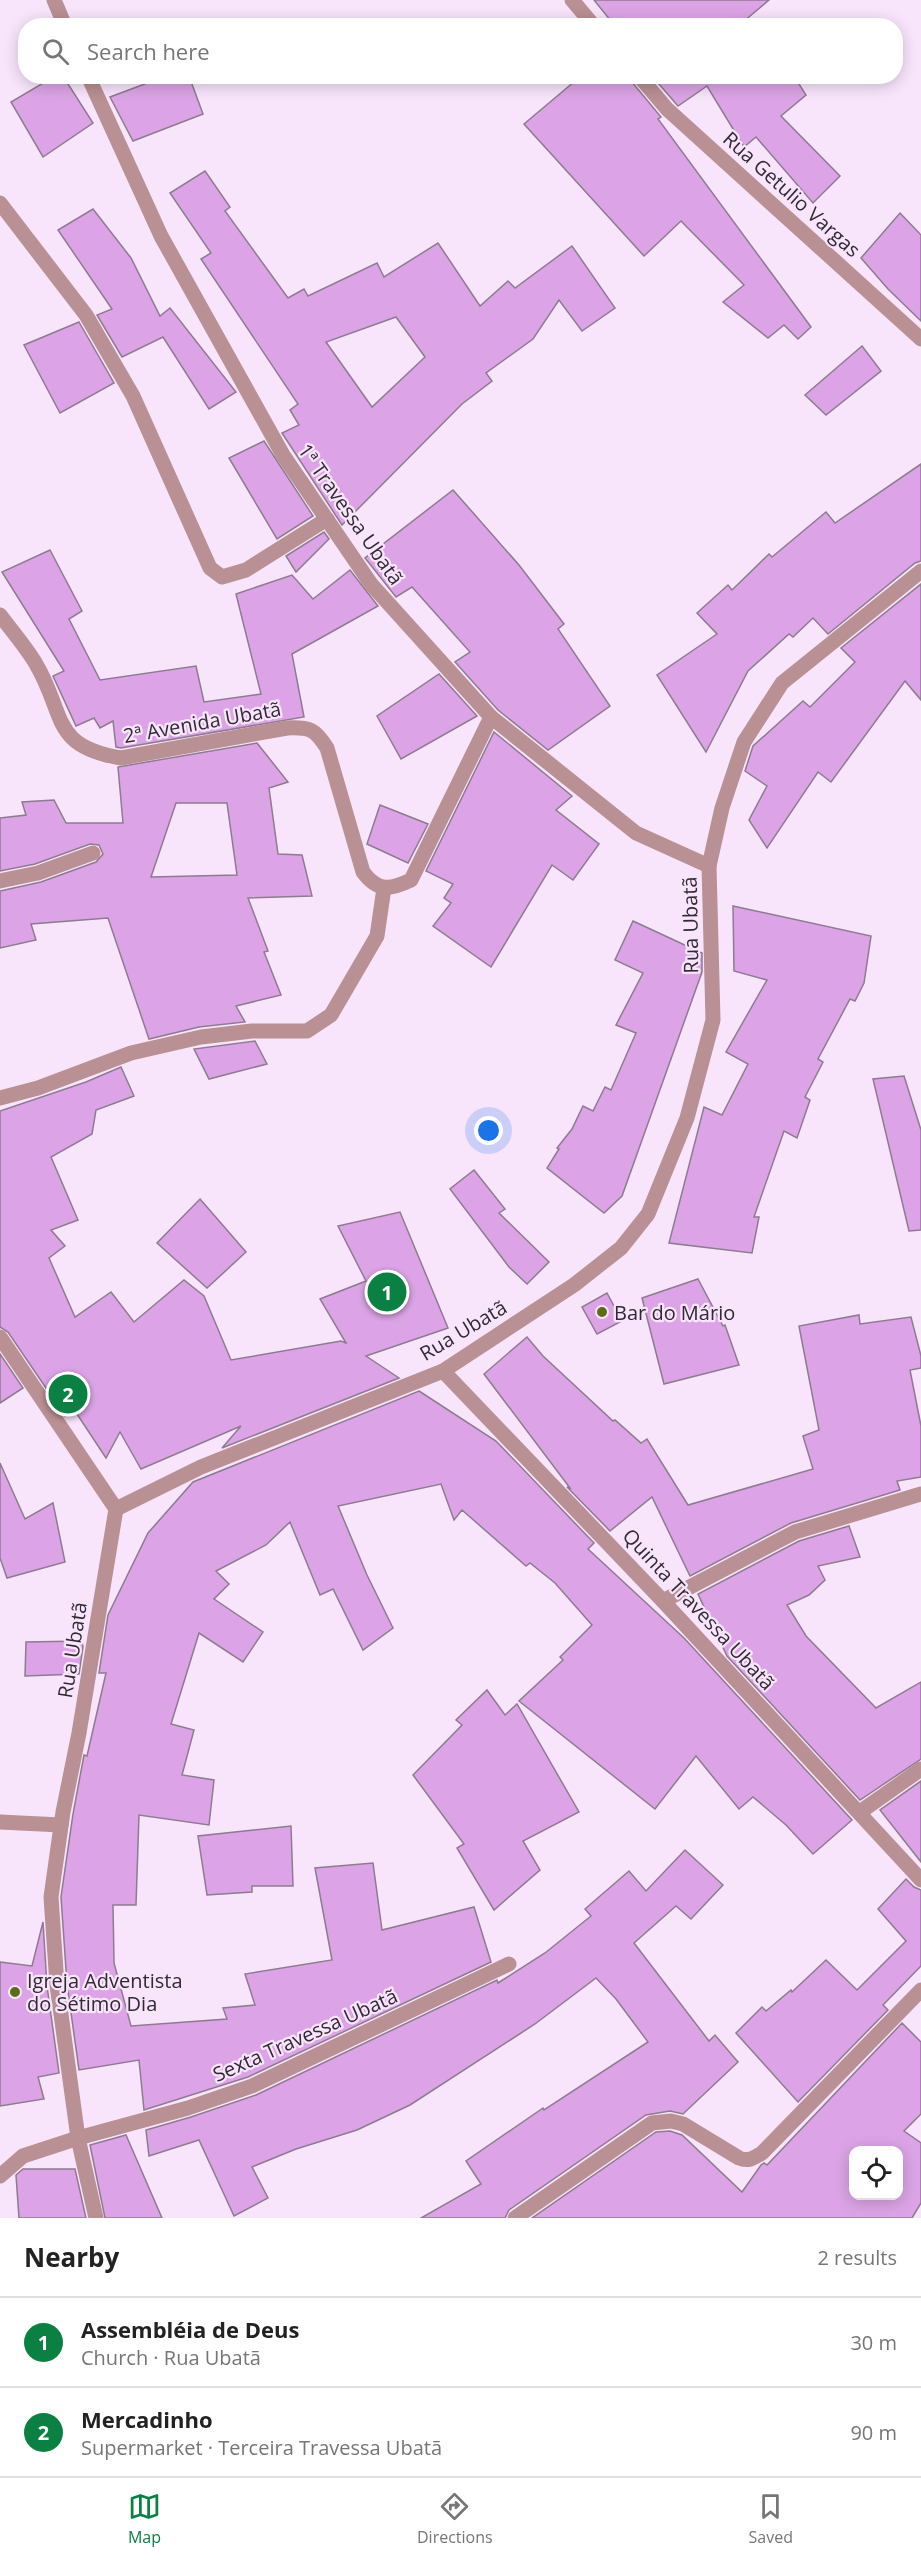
<!DOCTYPE html>
<html lang="en">
<head>
<meta charset="utf-8">
<style>
	body { margin:0; font-family:"Open Sans",sans-serif; background:#f2f2f2; color:#222 }
	.controls { position:absolute; right:18px; bottom:18px; display:grid; overflow:hidden; border-radius:12px; box-shadow:0 3px 15px #0003 }
	.controls button { width:54px; height:54px; display:grid; place-items:center; padding:0; border:0; border-bottom:2px solid #e0e0e0; background:#fff; color:#222; font:30px sans-serif }
	.you { position:absolute; left:489px; top:1131px; width:21px; height:21px; margin:-15px; border:4px solid #fff; border-radius:50%; background:#1a73e8; box-shadow:0 0 0 9px #1a73e833 }
	.badge { display:grid; place-items:center; width:39px; height:39px; border-radius:50%; background:#0b8043; color:#fff; font-size:20px; font-weight:700 }
	.pin { position:absolute; translate:-50% -50%; border:3px solid #fff; box-shadow:0 2px 6px #0006 }
	.list { margin:0; padding:0; list-style:none }
	h2 { display:flex; justify-content:space-between; align-items:center; height:78px; margin:0; padding:0 24px; font-size:26px }
	h2 small { font-size:20px; font-weight:400; color:#767676 }
	.list li { display:grid; grid-template-columns:39px 1fr auto; gap:18px; align-items:center; box-sizing:border-box; height:90px; padding:0 24px; border-top:2px solid #e0e0e0 }
	.list b { display:block; font-size:22px; white-space:nowrap }
	.list p { margin:0; font-size:20px; white-space:nowrap; color:#767676 }
	.list em { font-size:20px; font-style:normal; color:#767676 }
	.icon { flex:none; width:33px; height:33px; fill:none; stroke:currentColor; stroke-width:2; stroke-linecap:round; stroke-linejoin:round }
	.map { position:relative; flex:none; width:921px; height:2218px; overflow:hidden }
	.search { position:absolute; background:#fff; box-shadow:0 3px 15px #0003; left:18px; right:18px; top:18px; height:66px; display:flex; align-items:center; gap:15px; box-sizing:border-box; padding:0 21px; border-radius:24px; color:#767676; font-size:22px }
	.sheet { height:258px; background:#fff }
	nav { display:flex; justify-content:space-around; align-items:center; box-sizing:border-box; height:84px; border-top:2px solid #e0e0e0; background:#fff; font-size:16px; color:#767676 }
	nav a { display:grid; justify-items:center; gap:3px }
	nav .on { color:#0b8043 }
	.map>svg:first-child { display:block }
	.building { fill:#dca4e6; stroke:#8d7b90; stroke-width:1.5; fill-rule:evenodd }
	.lines { fill:none; stroke-linecap:round; stroke-linejoin:round }
	.minor { stroke:#b99093; stroke-width:15 }
	.poi-dot { fill:#5b6b16; stroke:#f8e5fc; stroke-width:2 }
	.labels { text-anchor:middle; dominant-baseline:central; stroke-width:4.5; stroke-linejoin:round; paint-order:stroke }
	.street-label { font-size:20px; fill:#312a33; stroke:#f8e5fc }
	.poi-label { font-size:20px; fill:#312a33; stroke:#f8e5fc; text-anchor:start }
</style>
</head>
<body>
<div class="map">
<svg width="921" height="2218" viewBox="0 0 921 2218">
	<rect width="100%" height="100%" fill="#f8e5fc"/>
	<g class="building">
		<polygon points="594,0 769,0 743,22 746,26 615,26"/>
		<polygon points="55,76 63,76 93,123 43,157 11,102"/>
		<polygon points="166,76 189,76 203,114 133,141 110,97"/>
		<polygon points="581,76 629,76 632,82 661,117 658,119 811,327 798,339 784,325 768,338 723,302 744,285 681,221 644,256 524,124"/>
		<polygon points="652,76 794,76 806,95 781,116 840,176 813,203 756,137 744,147 707,86 678,106"/>
		<path d="M205,171L230,207L225,211L288,298L304,289L308,296L377,263L384,277L438,243L480,306L508,281L515,288L572,246L615,308L582,331L559,300L533,339L486,373L492,381L462,404L342,525L282,433L299,425L290,410L298,404L201,259L211,253L170,193ZM396,317L425,357L372,407L326,342Z"/>
		<polygon points="93,209 131,258 160,316 170,308 236,392 209,409 163,337 122,357 97,315 112,309 58,230"/>
		<polygon points="900,213 921,235 921,321 888,289 861,258"/>
		<polygon points="79,322 114,383 60,413 24,345"/>
		<polygon points="862,346 881,371 826,415 805,395"/>
		<polygon points="264,441 313,516 277,539 229,458"/>
		<polygon points="921,464 921,561 915,563 828,634 813,618 793,637 789,634 748,671 706,752 657,675 717,634 697,613 728,585 732,590 769,554 772,557 826,512 835,523"/>
		<polygon points="453,490 519,565 564,624 558,629 610,706 548,750 498,710 455,662 470,652 412,587 396,597 365,558"/>
		<polygon points="324,532 329,539 296,572 286,556"/>
		<polygon points="50,550 82,611 69,619 100,680 196,666 204,702 261,694 236,594 292,575 313,599 350,570 378,606 292,654 304,717 121,748 116,747 113,721 100,728 94,718 76,726 53,676 64,671 2,572"/>
		<polygon points="921,584 921,700 905,681 831,782 818,772 767,848 749,820 767,786 745,771 753,746 803,701 810,707 855,662 841,648"/>
		<polygon points="439,674 477,716 401,759 377,716"/>
		<polygon points="494,732 572,796 556,810 599,844 573,880 552,865 491,967 433,926 451,903 444,898 453,884 426,871"/>
		<path d="M257,743L288,782L269,788L278,854L302,855L312,896L248,898L268,951L264,952L281,995L236,1006L245,1022L199,1027L149,1039L108,918L31,924L36,940L0,948V891L41,882L96,862L103,854L99,845L90,844L35,864L0,871V818L26,815L22,802L54,800L66,823H123L118,767ZM176,803H227L237,875L151,877Z"/>
		<polygon points="380,805 428,824 408,863 367,844"/>
		<polygon points="733,906 871,936 864,983 855,1001 850,999 818,1059 823,1062 805,1097 810,1100 797,1138 784,1131 754,1217 759,1217 752,1253 669,1243 704,1107 722,1115 748,1064 726,1052 767,980 734,971"/>
		<polygon points="633,921 702,953 702,972 622,1196 604,1213 547,1168 559,1149 557,1148 572,1129 583,1106 593,1111 605,1087 611,1090 636,1033 616,1025 643,973 615,960"/>
		<polygon points="255,1041 267,1064 209,1079 194,1049"/>
		<polygon points="121,1067 134,1096 96,1110 92,1134 51,1157 78,1220 51,1230 65,1246 49,1258 75,1317 111,1292 134,1322 184,1280 204,1296 231,1360 341,1341 346,1343 320,1299 366,1281 338,1226 400,1212 448,1328 366,1356 399,1378 222,1448 241,1426 141,1469 120,1432 106,1458 73,1408 65,1416 8,1332 0,1327 0,1111 86,1082"/>
		<polygon points="904,1076 921,1130 921,1230 909,1231 873,1079"/>
		<polygon points="474,1170 505,1209 499,1213 549,1262 527,1284 509,1267 450,1189"/>
		<polygon points="200,1199 246,1252 207,1288 157,1243"/>
		<polygon points="698,1279 723,1326 725,1325 739,1365 664,1384 642,1298"/>
		<polygon points="607,1293 622,1321 597,1334 582,1307"/>
		<polygon points="859,1315 860,1324 911,1317 921,1356 921,1368 910,1370 921,1426 921,1477 897,1481 900,1490 791,1523 690,1576 652,1497 610,1531 567,1487 570,1488 484,1374 527,1337 543,1356 613,1421 615,1420 641,1443 647,1439 688,1505 813,1469 803,1436 819,1430 799,1326"/>
		<polygon points="0,1354 23,1388 0,1403"/>
		<polygon points="419,1391 496,1441 594,1543 588,1549 684,1638 852,1820 813,1854 786,1825 753,1797 739,1809 696,1756 655,1809 519,1701 563,1660 560,1657 592,1625 555,1583 530,1563 526,1566 462,1510 454,1520 441,1484 338,1506 367,1575 393,1628 363,1650 333,1589 320,1595 290,1522 266,1545 216,1571 229,1584 214,1599 263,1632 243,1662 199,1633 171,1724 194,1730 182,1775 214,1780 209,1825 139,1815 136,1905 113,1905 114,1963 131,2026 227,2019 223,2008 255,2005 245,1974 332,1960 315,1868 373,1863 382,1930 474,1907 491,1962 248,2077 144,2110 139,2060 79,2070 67,1984 61,1897 73,1814 84,1755 87,1756 106,1673 99,1673 108,1615 148,1533 193,1482"/>
		<polygon points="0,1463 25,1519 53,1503 65,1562 7,1578 0,1558"/>
		<polygon points="849,1526 860,1557 818,1566 825,1580 809,1595 787,1605 806,1636 876,1708 921,1682 921,1759 860,1800 727,1656 698,1594 799,1541"/>
		<polygon points="82,1641 83,1647 79,1674 25,1676 26,1642"/>
		<polygon points="487,1690 505,1715 517,1704 579,1812 523,1841 540,1870 494,1910 457,1848 464,1844 413,1775 462,1725 456,1720"/>
		<polygon points="921,1781 921,1862 880,1810"/>
		<polygon points="291,1826 293,1886 252,1886 252,1892 207,1895 198,1836"/>
		<polygon points="685,1850 723,1885 691,1919 676,1906 634,1943 709,2041 715,2035 738,2062 683,2114 670,2111 646,2115 509,2210 505,2218 421,2218 481,2184 466,2161 543,2108 544,2110 648,2042 616,1999 596,1978 535,2024 410,2105 357,2130 296,2149 252,2167 268,2198 234,2216 199,2140 149,2156 146,2130 191,2117 256,2095 497,1980 498,1983 545,1953 591,1916 585,1909 629,1871 646,1891"/>
		<polygon points="906,1879 914,1887 921,1890 921,1966 883,2005 888,2010 798,2102 736,2033 762,2007 766,2011 791,1990 792,1992 826,1960 857,1990 906,1941 878,1909"/>
		<polygon points="43,1922 47,1986 59,2073 38,2077 44,2099 0,2106 0,1962 32,1966"/>
		<path d="M902,2023L921,2042V2114L904,2131L921,2143V2203L912,2218H532L656,2132L670,2131L682,2135L742,2192L761,2165L764,2163L767,2165ZM854,2151H898V2196H854Z"/>
		<polygon points="126,2135 162,2218 105,2218 90,2145"/>
		<polygon points="23,2169 75,2169 86,2218 19,2218 16,2175"/>
	</g>
	<g class="lines">
		<g class="minor">
			<polyline points="54,0 65,26"/>
			<polyline points="572,0 594,26"/>
			<polyline points="88,76 161,236 283,455 371,584 491,717 636,833 709,866"/>
			<polyline points="639,76 667,109 921,339"/>
			<polyline points="0,203 86,315 133,396 210,568 222,577 246,570 327,519"/>
			<path d="M0,615C12,631 26,647 36,664C66,715 50,746 121,758L287,728C310,727 315,729 327,748L363,872C378,892 390,890 411,880L491,717"/>
			<polyline points="0,881 38,873 93,853"/>
			<polyline points="0,1098 38,1088 131,1053 201,1037 252,1031 307,1031 331,1015 377,936 384,888"/>
			<polyline points="0,1337 116,1509"/>
			<polyline points="443,1371 663,1601 921,1880"/>
			<polyline points="116,1509 201,1467 443,1371 574,1285 621,1248 648,1214 687,1118 713,1020 709,866 722,808 744,742 782,683 921,571"/>
			<polyline points="663,1601 795,1532 921,1494"/>
			<polyline points="860,1812 921,1769"/>
			<polyline points="0,1822 61,1825"/>
			<polyline points="0,2176 23,2156 78,2138 188,2108 252,2086 509,1964"/>
			<polyline points="96,2218 78,2138 57,1985 51,1897 63,1812 79,1733 116,1509"/>
			<path d="M515,2218L652,2123L671,2121L683,2124L739,2158C748,2162 754,2158 762,2153L921,1990"/>
		</g>
	</g>
	<g class="poi-dot">
		<circle cx="602" cy="1312" r="6"/>
		<circle cx="15" cy="1992" r="6"/>
	</g>
	<g class="labels">
		<g class="street-label">
			<text transform="translate(792 194) rotate(42)">Rua Getulio Vargas</text>
			<text transform="translate(351 514) rotate(55)">1ª Travessa Ubatã</text>
			<text transform="translate(202 722) rotate(-10)">2ª Avenida Ubatã</text>
			<text transform="translate(690 925) rotate(-91)">Rua Ubatã</text>
			<text transform="translate(463 1330) rotate(-31)">Rua Ubatã</text>
			<text transform="translate(699 1609) rotate(47)">Quinta Travessa Ubatã</text>
			<text transform="translate(72 1650) rotate(-81)">Rua Ubatã</text>
			<text transform="translate(305 2035) rotate(-24)">Sexta Travessa Ubatã</text>
		</g>
		<g class="poi-label">
			<text x="614" y="1312">Bar do Mário</text>
			<text x="27" y="1980">Igreja Adventista<tspan x="27" dy="23">do Sétimo Dia</tspan></text>
		</g>
	</g>
</svg>
<div class="controls">
<button><svg class="icon" aria-label="locate" viewBox="0 0 24 24"><circle cx="12" cy="12" r="6"/><path d="M12 2v4M12 18v4M2 12h4M18 12h4"/></svg></button>
</div>
<div class="you"></div>
<div class="pin badge" style="left:387px;top:1292px">1</div>
<div class="pin badge" style="left:68px;top:1394px">2</div>
<div class="search"><svg class="icon" aria-label="search" viewBox="0 0 24 24"><circle cx="10" cy="10" r="6"/><path d="M15 15l6 6"/></svg>Search here</div>
</div>
<section class="sheet">
<h2>Nearby<small>2 results</small></h2>
<ul class="list">
<li><span class="badge">1</span><div><b>Assembléia de Deus</b><p>Church · Rua Ubatã</p></div><em>30 m</em></li>
<li><span class="badge">2</span><div><b>Mercadinho</b><p>Supermarket · Terceira Travessa Ubatã</p></div><em>90 m</em></li>
</ul>
</section>
<nav>
<a class="on"><svg class="icon" aria-label="map" viewBox="0 0 24 24"><path d="M3 6l6-2 6 2 6-2v14l-6 2-6-2-6 2zM9 4v14M15 6v14"/></svg>Map</a>
<a><svg class="icon" aria-label="directions" viewBox="0 0 24 24"><path d="M12 3l9 9-9 9-9-9zM9 14v-3h6M13 9l2 2-2 2"/></svg>Directions</a>
<a><svg class="icon" aria-label="saved" viewBox="0 0 24 24"><path d="M7 4h10v16l-5-4-5 4z"/></svg>Saved</a>
</nav>
</body>
</html>
